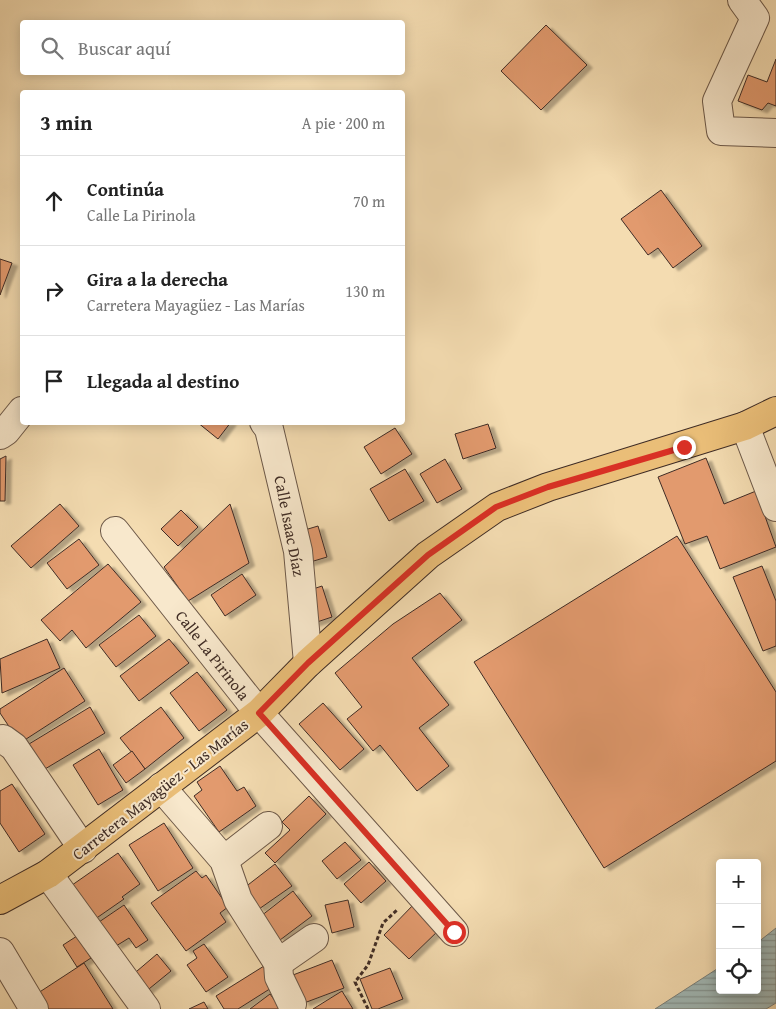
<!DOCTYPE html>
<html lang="es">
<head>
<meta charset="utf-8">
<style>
	body { margin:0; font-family:"Gentium Book Plus",serif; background:#f2f2f2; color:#222 }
	.controls { position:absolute; right:15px; bottom:15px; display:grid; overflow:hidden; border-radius:5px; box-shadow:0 2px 12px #0003 }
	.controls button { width:45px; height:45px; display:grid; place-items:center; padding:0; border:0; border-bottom:1px solid #e0e0e0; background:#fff; color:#222; font:25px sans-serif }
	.stop { position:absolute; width:15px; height:15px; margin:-11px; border:4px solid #d93025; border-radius:50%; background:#fff }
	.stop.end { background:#d93025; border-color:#fff; box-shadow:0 1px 5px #0008 }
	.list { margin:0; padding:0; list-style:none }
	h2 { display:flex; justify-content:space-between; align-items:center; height:65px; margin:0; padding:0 20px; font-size:21px }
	h2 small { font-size:16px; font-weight:400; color:#767676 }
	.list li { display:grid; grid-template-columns:32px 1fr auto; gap:15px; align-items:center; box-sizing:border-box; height:90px; padding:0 20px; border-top:1px solid #e0e0e0 }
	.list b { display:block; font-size:19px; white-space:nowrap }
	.list p { margin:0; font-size:16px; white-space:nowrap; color:#767676 }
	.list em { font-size:16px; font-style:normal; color:#767676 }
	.icon { flex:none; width:28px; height:28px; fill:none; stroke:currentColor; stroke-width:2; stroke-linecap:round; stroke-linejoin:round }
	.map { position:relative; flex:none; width:776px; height:1009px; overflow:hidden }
	.search { position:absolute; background:#fff; box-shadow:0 2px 12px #0003; left:20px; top:20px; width:385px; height:55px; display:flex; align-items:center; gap:12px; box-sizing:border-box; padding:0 18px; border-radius:5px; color:#767676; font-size:19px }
	.panel { position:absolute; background:#fff; box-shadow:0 2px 12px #0003; left:20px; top:90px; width:385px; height:335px; border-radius:5px }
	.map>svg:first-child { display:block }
	.water { fill:url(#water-rules); stroke:#7a817d }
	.building { fill:#e29a6e; stroke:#3f2c25; filter:url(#shadow) }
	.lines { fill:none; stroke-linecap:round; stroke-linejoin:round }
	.minor-casing { stroke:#6c5848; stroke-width:30 }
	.major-casing { stroke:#3f2c25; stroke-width:30 }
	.path { stroke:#3f2c25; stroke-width:3; stroke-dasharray:4 2.5; stroke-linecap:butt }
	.minor { stroke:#f8e8cc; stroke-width:28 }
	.major { stroke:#eabe78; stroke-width:28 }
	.route { stroke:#d93025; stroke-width:6 }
	.labels { text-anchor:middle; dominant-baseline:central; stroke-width:4; stroke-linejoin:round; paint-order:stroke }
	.street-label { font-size:16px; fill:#3f2c25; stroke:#f8e8cc }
</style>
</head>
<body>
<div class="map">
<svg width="776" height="1009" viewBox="0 0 776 1009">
	<defs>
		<pattern id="water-rules" width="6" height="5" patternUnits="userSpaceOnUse" patternTransform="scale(1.25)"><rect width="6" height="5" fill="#a1b9b7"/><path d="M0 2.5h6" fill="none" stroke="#859795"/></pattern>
		<filter id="shadow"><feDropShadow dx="5.5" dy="3" stdDeviation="1" flood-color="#0004"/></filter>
	</defs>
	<rect width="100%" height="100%" fill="#f4dcb1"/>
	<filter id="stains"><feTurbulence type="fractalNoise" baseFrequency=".004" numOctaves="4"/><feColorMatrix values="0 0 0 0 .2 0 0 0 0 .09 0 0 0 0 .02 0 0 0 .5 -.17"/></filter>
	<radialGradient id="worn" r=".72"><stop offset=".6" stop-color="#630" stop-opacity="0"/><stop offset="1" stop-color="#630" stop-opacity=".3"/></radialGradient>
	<polygon class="water" points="776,928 776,1003 766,1009 655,1009 720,967 720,990 757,990 757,943"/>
	<g class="building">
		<polygon points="546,25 587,65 541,110 501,71"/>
		<polygon points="776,59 776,106 768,103 762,110 738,101 748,75 767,82"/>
		<polygon points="661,190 702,246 673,268 658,248 648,255 621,219"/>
		<polygon points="0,259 12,263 0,295"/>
		<polygon points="197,422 231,422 218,439"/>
		<polygon points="488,424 496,448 463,459 455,434"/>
		<polygon points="395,428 412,454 381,474 364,447"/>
		<polygon points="6,456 5,501 0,501 0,459"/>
		<polygon points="706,458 724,504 756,491 776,547 720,569 707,536 685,544 658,477"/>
		<polygon points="445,459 462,489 437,503 420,474"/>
		<polygon points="405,469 424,501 389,521 370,489"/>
		<polygon points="60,504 79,526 31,568 11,546"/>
		<polygon points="230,504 249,563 188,601 164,567"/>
		<polygon points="181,510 198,527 178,546 161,529"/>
		<polygon points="318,526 327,557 307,563 298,532"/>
		<polygon points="677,536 776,692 776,761 604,868 474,662"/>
		<polygon points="79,539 99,565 67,589 47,563"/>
		<polygon points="108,564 141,602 86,648 72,630 60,641 41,620"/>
		<polygon points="762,566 776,601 776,646 763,651 733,577"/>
		<polygon points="242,574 256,595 225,616 211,595"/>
		<polygon points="322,586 332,617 314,623 304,592"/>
		<polygon points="440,593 462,620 412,658 449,705 419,728 449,766 417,791 380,745 373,751 347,719 362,707 335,673 393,624"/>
		<polygon points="139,615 156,636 116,667 99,645"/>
		<polygon points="47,639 60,668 2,693 0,659"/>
		<polygon points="169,639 189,663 139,701 120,676"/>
		<polygon points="64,668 85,701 20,743 0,713 0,709"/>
		<polygon points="197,672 227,710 199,731 170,693"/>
		<polygon points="323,703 364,749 340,770 299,724"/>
		<polygon points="90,707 105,733 45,769 29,744"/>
		<polygon points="161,707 184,738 145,769 120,738"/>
		<polygon points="99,749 123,790 98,805 73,765"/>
		<polygon points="132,751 145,769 126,783 113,765"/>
		<polygon points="220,766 237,791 244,787 256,806 219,832 194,796 202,790 197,782"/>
		<polygon points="12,784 45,834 19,852 0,823 0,791"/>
		<polygon points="309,796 326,814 275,863 265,853 290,830 282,822"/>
		<polygon points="164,823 193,868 158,891 129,845"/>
		<polygon points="345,842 361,860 337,879 322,861"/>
		<polygon points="118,853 140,884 122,897 124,899 88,924 65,890"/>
		<polygon points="369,862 386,881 361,903 344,884"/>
		<polygon points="275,864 292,886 259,909 244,888"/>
		<polygon points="196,871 202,878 206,875 228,907 220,913 226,922 186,951 151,903"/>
		<polygon points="293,891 312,916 280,940 261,916"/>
		<polygon points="348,900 354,927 332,933 325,905"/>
		<polygon points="416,902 441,928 409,959 384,935"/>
		<polygon points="124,905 148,940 136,948 129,938 116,946 99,922"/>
		<polygon points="77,936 91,958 77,967 63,945"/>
		<polygon points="204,944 228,977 206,992 187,965 197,958 193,951"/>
		<polygon points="157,954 171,971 144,993 130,977"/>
		<polygon points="332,960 344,988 304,1003 293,975"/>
		<polygon points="84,963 113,1009 44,1009 35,995"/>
		<polygon points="264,966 276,985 238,1009 224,1009 216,996"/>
		<polygon points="390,968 403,999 378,1009 372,1009 360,979"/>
		<polygon points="342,991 353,1009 313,1009"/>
		<polygon points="270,994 281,1009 250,1009"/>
		<polygon points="204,1002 208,1009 189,1009"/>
	</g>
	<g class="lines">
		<defs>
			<g id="minor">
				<polyline points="742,0 755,18 717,101 721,131 776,133"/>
				<polyline points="264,422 269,429 298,551 308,663"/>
				<polyline points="745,426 776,507"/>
				<polyline points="0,435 6,431 22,411"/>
				<polyline points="115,531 259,713 454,932"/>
				<polyline points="0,740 3,739 14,747 83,849"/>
				<polyline points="161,787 224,860 238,900 278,963 279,977 292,1004"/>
				<polyline points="224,860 268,826"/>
				<polyline points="48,874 146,1009"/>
				<polyline points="0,952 34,1009"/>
				<polyline points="278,963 314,938"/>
			</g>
			<polyline id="major" points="0,900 48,874 259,713 308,663 428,555 497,507 548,487 745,426 776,411"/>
		</defs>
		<use href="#minor" class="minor-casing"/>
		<use href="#major" class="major-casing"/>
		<polyline class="path" points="368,1009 355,982 368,965 383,923 397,910"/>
		<use href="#minor" class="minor"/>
		<use href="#major" class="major"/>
	</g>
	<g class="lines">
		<polyline class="route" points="454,932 259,713 308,663 428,555 496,507 548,487 684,447"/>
	</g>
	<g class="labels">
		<g class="street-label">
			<text transform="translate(290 526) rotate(79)">Calle Isaac Díaz</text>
			<text transform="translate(213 655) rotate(52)">Calle La Pirinola</text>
			<text transform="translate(160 789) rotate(-38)">Carretera Mayagüez - Las Marías</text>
		</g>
	</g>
	<rect width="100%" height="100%" filter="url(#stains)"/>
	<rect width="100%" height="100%" fill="url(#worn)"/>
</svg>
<div class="controls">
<button>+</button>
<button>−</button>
<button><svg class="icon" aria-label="locate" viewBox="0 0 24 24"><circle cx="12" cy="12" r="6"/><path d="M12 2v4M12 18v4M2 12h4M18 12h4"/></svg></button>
</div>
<div class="stop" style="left:454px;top:932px"></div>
<div class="stop end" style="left:684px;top:447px"></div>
<div class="search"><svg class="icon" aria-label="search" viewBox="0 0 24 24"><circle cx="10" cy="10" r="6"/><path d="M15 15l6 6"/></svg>Buscar aquí</div>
<section class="panel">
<h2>3 min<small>A pie · 200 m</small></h2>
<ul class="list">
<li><svg class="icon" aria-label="ahead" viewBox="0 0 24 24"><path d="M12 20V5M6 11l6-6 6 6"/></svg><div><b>Continúa</b><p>Calle La Pirinola</p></div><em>70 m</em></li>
<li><svg class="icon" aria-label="right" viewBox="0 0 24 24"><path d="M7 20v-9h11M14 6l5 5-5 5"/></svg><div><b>Gira a la derecha</b><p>Carretera Mayagüez - Las Marías</p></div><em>130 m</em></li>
<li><svg class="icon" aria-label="arrive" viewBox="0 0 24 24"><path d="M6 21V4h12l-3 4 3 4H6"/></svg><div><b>Llegada al destino</b></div></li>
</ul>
</section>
</div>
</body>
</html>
